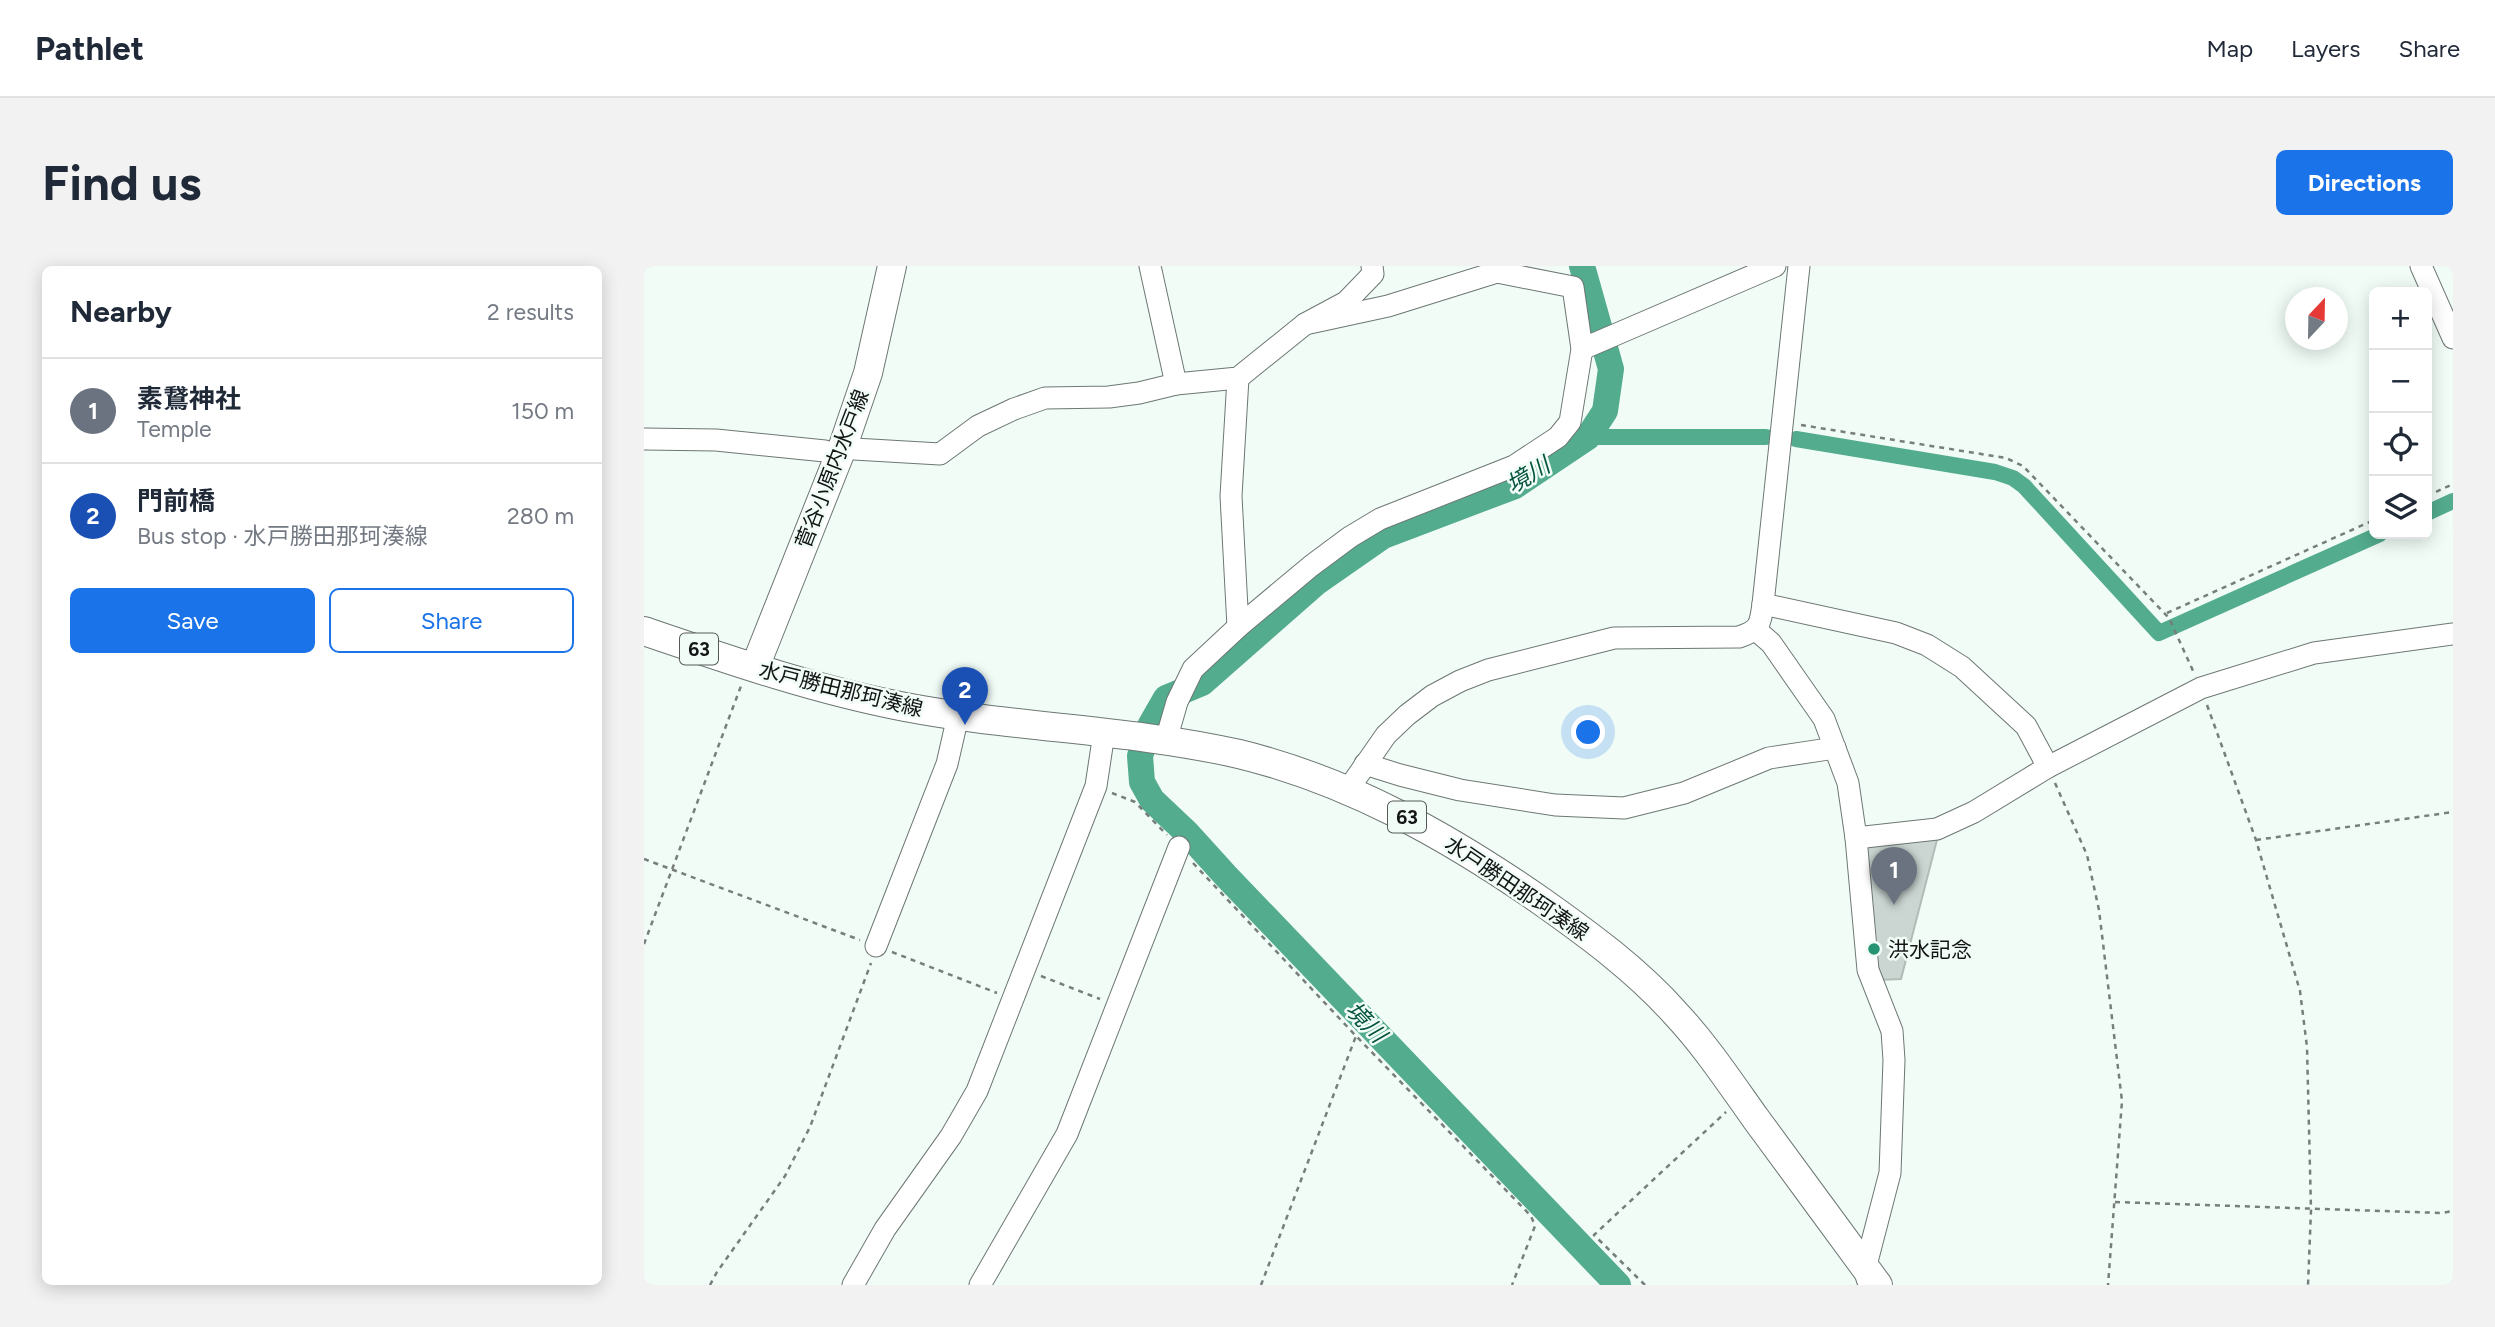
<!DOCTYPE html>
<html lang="en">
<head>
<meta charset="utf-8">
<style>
	body { margin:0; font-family:Figtree,"Noto Sans JP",sans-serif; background:#f2f2f3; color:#1f2937 }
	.controls { position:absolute; right:21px; top:21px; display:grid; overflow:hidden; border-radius:10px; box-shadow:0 4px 18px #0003 }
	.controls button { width:63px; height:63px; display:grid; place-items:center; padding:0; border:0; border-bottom:2px solid #e0e1e3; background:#fff; color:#1f2937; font:35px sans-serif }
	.compass { position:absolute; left:1641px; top:21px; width:63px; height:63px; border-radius:50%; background:#fff; box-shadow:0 4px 18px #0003; rotate:22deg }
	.you { position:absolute; left:945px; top:467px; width:24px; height:24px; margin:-18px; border:5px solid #fff; border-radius:50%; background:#1a73e8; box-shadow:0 0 0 10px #1a73e833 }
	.badge { display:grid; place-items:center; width:46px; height:46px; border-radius:50%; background:#1a73e8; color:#fff; font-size:23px; font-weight:700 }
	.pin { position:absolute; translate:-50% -58px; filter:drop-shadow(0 2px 4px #0008) }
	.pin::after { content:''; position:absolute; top:37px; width:24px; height:21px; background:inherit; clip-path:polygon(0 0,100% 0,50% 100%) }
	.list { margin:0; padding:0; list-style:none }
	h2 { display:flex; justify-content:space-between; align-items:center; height:91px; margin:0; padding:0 28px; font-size:30px }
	h2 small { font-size:23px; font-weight:400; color:#747a83 }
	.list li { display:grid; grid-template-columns:46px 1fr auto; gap:21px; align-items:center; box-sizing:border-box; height:105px; padding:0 28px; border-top:2px solid #e0e1e3 }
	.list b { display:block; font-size:26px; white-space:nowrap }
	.list p { margin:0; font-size:23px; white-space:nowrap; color:#747a83 }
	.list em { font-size:23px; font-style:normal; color:#747a83 }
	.actions { display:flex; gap:14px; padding:21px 28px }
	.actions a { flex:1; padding:16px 0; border:2px solid #1a73e8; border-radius:10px; text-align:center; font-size:24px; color:#1a73e8 }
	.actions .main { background:#1a73e8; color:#fff }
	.icon { flex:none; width:38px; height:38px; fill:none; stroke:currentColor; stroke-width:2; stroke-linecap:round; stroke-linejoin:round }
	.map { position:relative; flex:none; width:1809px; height:1019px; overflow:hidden; border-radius:10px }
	header { display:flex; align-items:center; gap:42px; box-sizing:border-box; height:98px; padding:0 35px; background:#fff; border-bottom:2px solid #e0e1e3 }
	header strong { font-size:33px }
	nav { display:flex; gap:38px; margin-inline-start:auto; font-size:24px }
	.intro { display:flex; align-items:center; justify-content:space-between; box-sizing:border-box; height:168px; padding:0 42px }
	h1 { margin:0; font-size:49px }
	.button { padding:18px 32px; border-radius:10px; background:#1a73e8; color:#fff; font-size:24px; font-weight:700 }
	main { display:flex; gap:42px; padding:0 42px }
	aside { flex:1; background:#fff; border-radius:10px; box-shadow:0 4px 18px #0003 }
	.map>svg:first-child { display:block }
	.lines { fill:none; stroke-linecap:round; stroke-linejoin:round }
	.canal { stroke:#53ac8e; stroke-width:16 }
	.river { stroke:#53ac8e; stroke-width:26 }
	.building { fill:#cbd6d2; stroke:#b1bcb7; stroke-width:2 }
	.minor-casing { stroke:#6d7773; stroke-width:23 }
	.major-casing { stroke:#6d7773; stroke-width:30 }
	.path { stroke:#777e7b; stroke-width:2.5; stroke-dasharray:5 5; stroke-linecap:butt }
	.minor { stroke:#fff; stroke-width:21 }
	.major { stroke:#fff; stroke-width:28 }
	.poi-dot { fill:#269373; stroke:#f1fcf7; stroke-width:2.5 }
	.labels { text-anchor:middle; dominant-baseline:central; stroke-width:5; stroke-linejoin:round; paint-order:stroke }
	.shield { fill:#f1fcf7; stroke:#555a58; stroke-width:2 }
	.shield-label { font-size:19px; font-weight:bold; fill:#121514 }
	.street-label { font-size:21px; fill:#121514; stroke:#f1fcf7 }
	.poi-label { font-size:21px; fill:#121514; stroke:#f1fcf7; text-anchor:start }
	.water-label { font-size:23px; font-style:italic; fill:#05533e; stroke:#f1fcf7 }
</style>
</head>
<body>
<header>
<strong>Pathlet</strong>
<nav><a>Map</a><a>Layers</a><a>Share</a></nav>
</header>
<div class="intro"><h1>Find us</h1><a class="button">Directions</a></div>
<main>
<aside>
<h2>Nearby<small>2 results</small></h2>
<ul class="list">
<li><span class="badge" style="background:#6b7280">1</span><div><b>素鵞神社</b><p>Temple</p></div><em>150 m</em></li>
<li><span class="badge" style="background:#1a4fb4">2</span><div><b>門前橋</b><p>Bus stop · 水戸勝田那珂湊線</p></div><em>280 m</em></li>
</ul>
<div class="actions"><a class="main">Save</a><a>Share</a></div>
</aside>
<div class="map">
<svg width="1809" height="1019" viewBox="0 0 1809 1019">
	<rect width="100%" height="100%" fill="#f1fcf7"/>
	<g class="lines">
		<g class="canal">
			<polyline points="944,171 1122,171"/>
			<polyline points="1152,173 1351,206 1369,212 1380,220 1515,367 1736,268"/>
			<polyline points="1783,247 1809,235"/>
		</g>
		<g class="river">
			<polyline points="506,460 522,432 558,417 673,316 739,270 871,220 944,171 961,145 967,103 938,0"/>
			<polyline points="499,481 496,490 498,516 508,534 543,567 582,610 974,1019"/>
		</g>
	</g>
	<polygon class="building" points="1294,570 1257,713 1234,714 1219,579"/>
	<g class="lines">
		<defs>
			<g id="minor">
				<polyline points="506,0 532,118"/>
				<polyline points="1777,0 1809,72"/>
				<polyline points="938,83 1131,0"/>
				<polyline points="594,112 587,230 594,361"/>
				<polyline points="0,173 72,174 181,185 195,189"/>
				<polyline points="199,180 210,183 296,188 334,160 370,143 401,132 465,131 495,127 532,118 594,112 661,58 702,36 729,8 728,0"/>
				<polyline points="1119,338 1252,367 1283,379 1318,401 1382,460 1404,501"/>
				<polyline points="1112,364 1127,377 1180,453 1204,517 1212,572 1224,704 1248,765 1250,794 1246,907 1221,1003 1223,1013"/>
				<polyline points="522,474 533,436 549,403 594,361 667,300 706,271 736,253 870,200 914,171 926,156 938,83 929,21 853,6 744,40 661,58"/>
				<polyline points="721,498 756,509 816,524 911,539 980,542 1040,527 1125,492 1191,482"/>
				<path d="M703,525L742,469L763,449L788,430L816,415L844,404L970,372L1095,371C1116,364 1116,359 1119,338L1155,0"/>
				<polyline points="1212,572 1293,563 1330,546 1404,501 1557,422 1670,387 1809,368"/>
				<polyline points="232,680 303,498 314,450"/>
				<polyline points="209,1019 241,963 307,870 333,825 452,520 460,467"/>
				<polyline points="336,1019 423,868 535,581"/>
			</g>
			<g id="major">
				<path d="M0,365C85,394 172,424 261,441C371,462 485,463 595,488C706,515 805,571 897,635C945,669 993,704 1032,748C1062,780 1087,818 1112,853C1153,908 1193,964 1234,1019"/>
				<polyline points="111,401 199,180 224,107 248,0"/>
			</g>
		</defs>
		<use href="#minor" class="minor-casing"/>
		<use href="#major" class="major-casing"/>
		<g class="path">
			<polyline points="1157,159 1362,192 1379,200 1525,352 1550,407"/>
			<polyline points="1783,230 1809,218"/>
			<polyline points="1523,347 1730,254"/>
			<polyline points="1563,439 1612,574 1656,725 1663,781 1667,944 1664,1019"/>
			<polyline points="1411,517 1443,589 1455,644 1478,835 1464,1019"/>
			<polyline points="468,527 491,536 523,569"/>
			<polyline points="1612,574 1809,546"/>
			<polyline points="0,593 216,674"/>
			<polyline points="549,597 712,770 887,950 891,960 868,1019"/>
			<polyline points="0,678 97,420"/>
			<polyline points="248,686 353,727"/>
			<polyline points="397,710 456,733"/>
			<polyline points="1471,936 1798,947 1809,945"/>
			<polyline points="66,1019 73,1006 141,910 166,861 227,697"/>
			<polyline points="617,1019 712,770"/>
			<polyline points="1001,1019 950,969 1082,846"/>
		</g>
		<use href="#minor" class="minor"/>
		<use href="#major" class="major"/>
	</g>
	<circle class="poi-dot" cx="1230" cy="683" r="7"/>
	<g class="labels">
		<g class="shield">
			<rect x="36" y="367.5" width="38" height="31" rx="5"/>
			<rect x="744" y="535.5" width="38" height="31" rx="5"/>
		</g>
		<g class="shield-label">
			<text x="55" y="383">63</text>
			<text x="763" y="551">63</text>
		</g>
		<g class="street-label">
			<text transform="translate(188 203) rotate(-69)">菅谷小原内水戸線</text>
			<text transform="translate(197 423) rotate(14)">水戸勝田那珂湊線</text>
			<text transform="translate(873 622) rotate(34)">水戸勝田那珂湊線</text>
		</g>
		<g class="poi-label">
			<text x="1244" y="683">洪水記念</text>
		</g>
		<g class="water-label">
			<text transform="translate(884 209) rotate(-31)">境川</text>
			<text transform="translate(722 756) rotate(46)">境川</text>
		</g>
	</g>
</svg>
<div class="controls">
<button>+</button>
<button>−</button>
<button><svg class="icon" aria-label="locate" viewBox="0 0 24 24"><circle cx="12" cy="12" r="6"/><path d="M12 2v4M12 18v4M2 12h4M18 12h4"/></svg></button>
<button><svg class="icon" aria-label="layers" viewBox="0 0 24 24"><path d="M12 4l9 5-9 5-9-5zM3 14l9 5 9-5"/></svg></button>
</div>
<svg class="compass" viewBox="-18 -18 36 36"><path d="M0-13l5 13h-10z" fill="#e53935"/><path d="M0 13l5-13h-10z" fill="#747a83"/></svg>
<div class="you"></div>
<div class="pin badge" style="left:1250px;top:639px;background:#6b7280">1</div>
<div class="pin badge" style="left:321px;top:459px;background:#1a4fb4">2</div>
</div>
</main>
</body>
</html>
